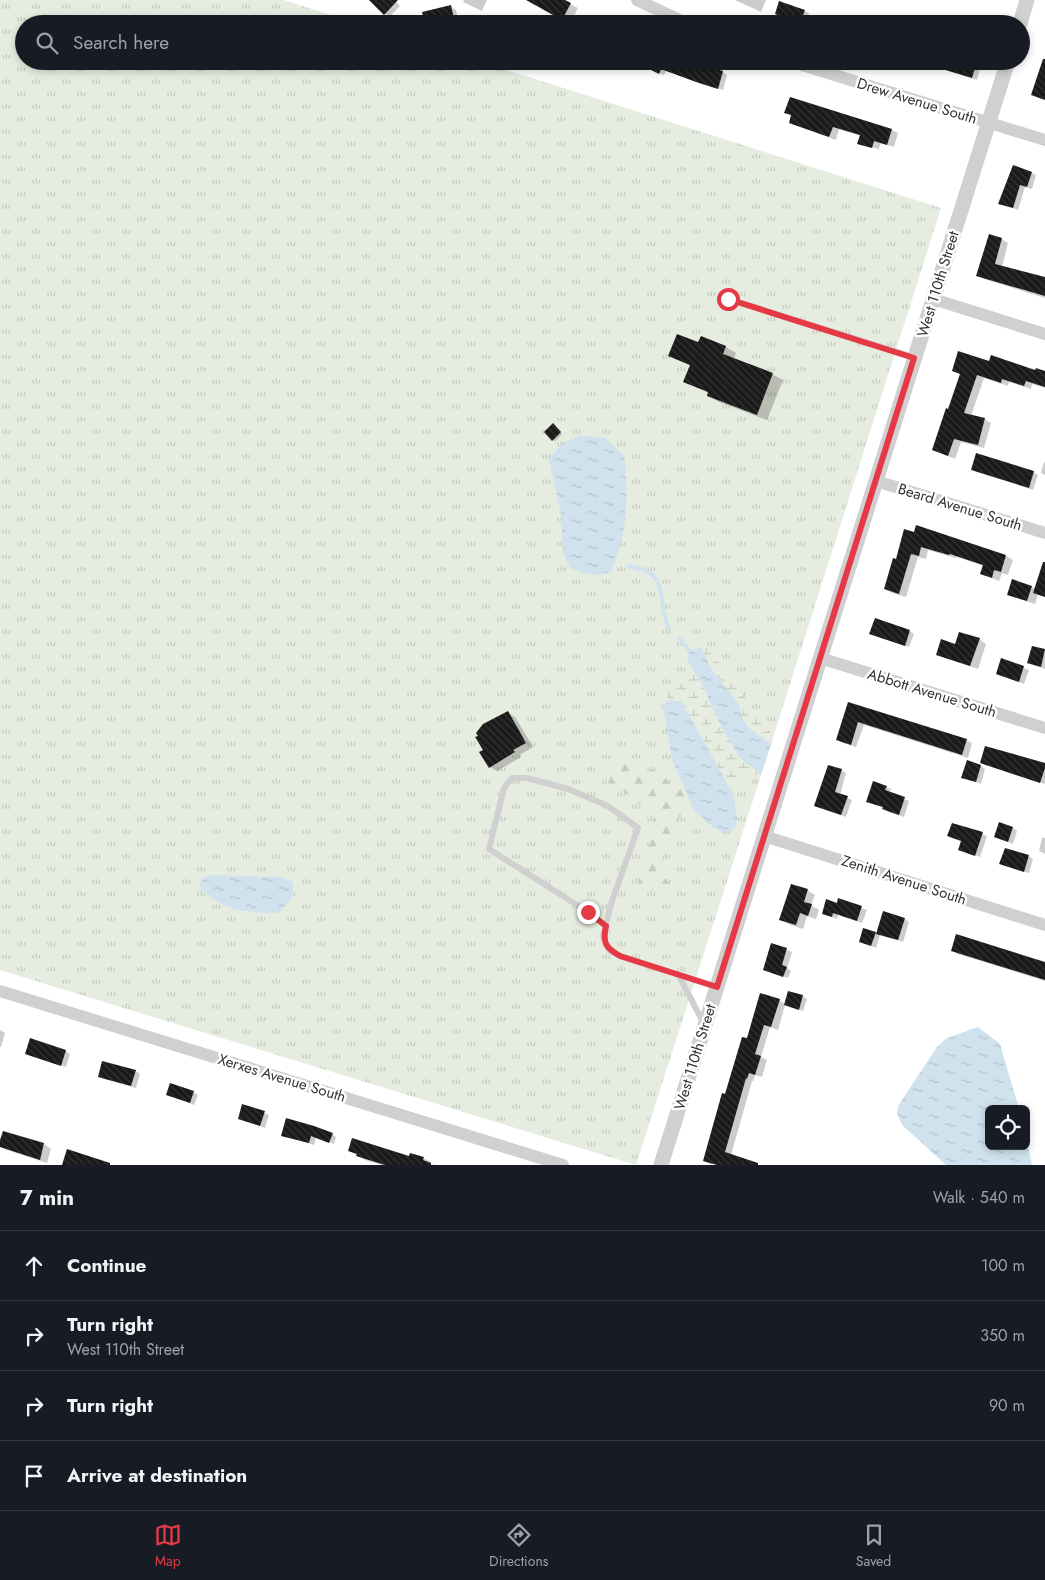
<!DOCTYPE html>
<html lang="en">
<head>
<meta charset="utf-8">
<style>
	body { margin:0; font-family:Jost,sans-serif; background:#20242c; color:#f1f3f6 }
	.controls { position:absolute; right:15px; bottom:15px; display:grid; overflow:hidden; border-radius:8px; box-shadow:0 2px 8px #0003 }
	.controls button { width:45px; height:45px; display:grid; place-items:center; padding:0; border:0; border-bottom:1px solid #363941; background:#171b24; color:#f1f3f6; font:25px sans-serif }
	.stop { position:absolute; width:15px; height:15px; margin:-11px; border:4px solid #e63946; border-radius:50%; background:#fff }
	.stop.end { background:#e63946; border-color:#fff; box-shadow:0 1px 5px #0008 }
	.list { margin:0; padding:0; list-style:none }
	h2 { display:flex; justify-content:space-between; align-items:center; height:65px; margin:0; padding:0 20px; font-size:21px }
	h2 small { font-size:16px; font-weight:400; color:#9ea1a6 }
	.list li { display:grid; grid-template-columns:32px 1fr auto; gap:15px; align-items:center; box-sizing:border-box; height:70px; padding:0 20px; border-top:1px solid #363941 }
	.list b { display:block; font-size:19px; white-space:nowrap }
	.list p { margin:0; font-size:16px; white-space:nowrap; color:#9ea1a6 }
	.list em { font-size:16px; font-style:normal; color:#9ea1a6 }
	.icon { flex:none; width:28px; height:28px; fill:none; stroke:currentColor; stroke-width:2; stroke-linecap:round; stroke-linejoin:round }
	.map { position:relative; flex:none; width:1045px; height:1165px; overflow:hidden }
	.search { position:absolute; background:#171b24; box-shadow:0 2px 8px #0003; left:15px; right:15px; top:15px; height:55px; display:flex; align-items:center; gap:12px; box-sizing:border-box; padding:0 18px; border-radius:28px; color:#9ea1a6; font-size:19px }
	.sheet { height:345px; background:#171b24 }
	nav { display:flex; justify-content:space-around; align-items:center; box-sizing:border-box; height:70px; border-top:1px solid #363941; background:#171b24; font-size:14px; color:#9ea1a6 }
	nav a { display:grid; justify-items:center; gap:2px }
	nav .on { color:#e63946 }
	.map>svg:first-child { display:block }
	.grass { fill:url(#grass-tufts) }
	.forest { fill:url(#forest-firs) }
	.wetland { fill:url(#wetland-marsh) }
	.water { fill:url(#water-ripples) }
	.shadow { fill:#0003 }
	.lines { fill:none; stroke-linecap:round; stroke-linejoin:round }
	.stream { stroke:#cfe2ee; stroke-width:4 }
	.building { fill:url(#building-back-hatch) }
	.service { stroke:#d0d0d0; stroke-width:6 }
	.minor { stroke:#d0d0d0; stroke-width:12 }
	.tertiary { stroke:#d0d0d0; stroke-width:15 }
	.route { stroke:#e63946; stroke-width:6 }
	.labels { text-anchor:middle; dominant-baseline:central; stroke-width:5; stroke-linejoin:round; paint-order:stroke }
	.street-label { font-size:15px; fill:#333; stroke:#fff }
</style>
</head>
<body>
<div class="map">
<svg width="1045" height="1165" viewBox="0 0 1045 1165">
	<defs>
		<pattern id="grass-tufts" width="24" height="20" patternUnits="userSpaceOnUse" patternTransform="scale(1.25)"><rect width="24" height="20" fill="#e6ecdf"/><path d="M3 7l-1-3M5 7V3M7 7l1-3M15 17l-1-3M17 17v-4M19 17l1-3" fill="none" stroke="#c6cbc0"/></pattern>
		<pattern id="forest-firs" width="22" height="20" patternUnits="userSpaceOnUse" patternTransform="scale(1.25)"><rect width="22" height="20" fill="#e6ecdf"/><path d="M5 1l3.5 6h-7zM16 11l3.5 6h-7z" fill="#c6cbc0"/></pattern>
		<pattern id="wetland-marsh" width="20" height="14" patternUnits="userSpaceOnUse" patternTransform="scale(1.25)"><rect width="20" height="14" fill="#e6ecdf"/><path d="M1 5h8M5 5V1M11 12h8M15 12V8" fill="none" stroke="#c6cbc0"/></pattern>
		<pattern id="water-ripples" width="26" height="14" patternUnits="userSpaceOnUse" patternTransform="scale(1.25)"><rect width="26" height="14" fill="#cfe2ee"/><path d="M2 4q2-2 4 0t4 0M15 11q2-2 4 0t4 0" fill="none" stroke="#b2c2cd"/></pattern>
		<pattern id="building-back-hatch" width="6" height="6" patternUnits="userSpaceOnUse" patternTransform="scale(1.25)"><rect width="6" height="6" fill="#1a1a1a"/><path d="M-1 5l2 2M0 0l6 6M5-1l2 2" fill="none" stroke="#333"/></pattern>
	</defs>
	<rect width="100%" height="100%" fill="#fff"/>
	<polygon class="grass" points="0,0 284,0 359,24 24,24 24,61 478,61 941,208 771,744 636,1165 0,970"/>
	<polygon class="forest" points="613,761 628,764 642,769 653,770 660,774 667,781 679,785 686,793 688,807 678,819 669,840 660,873 676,891 674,896 640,887 638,881 656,825 652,821 656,817 615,785 606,782"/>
	<g class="wetland">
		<polygon points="708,646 724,670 740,688 757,719 770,732 771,744 750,729 742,718 739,704 709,666 705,653 701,648"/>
		<polygon points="688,661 703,686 719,722 739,757 761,775 748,774 739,782 733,794 682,702 669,700 665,693 679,683 690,673"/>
	</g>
	<g class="water">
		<path d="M581,435L605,438L624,455C629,496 627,532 612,571C595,578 587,574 570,568L563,552L561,514L549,459L564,442Z"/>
		<polygon points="701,648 705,653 709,666 739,704 742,718 750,729 771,744 761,775 739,757 719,722 703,686 688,661 689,650"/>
		<polygon points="669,700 682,702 733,794 737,816 736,828 723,833 709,824 694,810 672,760 663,706"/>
		<path d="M211,875L280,877L293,882V896L279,913C246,912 224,912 199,888L202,879Z"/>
		<polygon points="978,1027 1000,1044 1019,1109 989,1109 989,1146 1026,1146 1026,1137 1032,1165 946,1165 903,1126 897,1114 898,1106 937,1047 947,1038"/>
	</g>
	<g class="shadow">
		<polygon points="371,0 394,0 400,6 389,17"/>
		<polygon points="464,0 487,0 482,11 463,2"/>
		<polygon points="531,0 562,0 578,8 570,23"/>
		<polygon points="735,0 766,0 761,12"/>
		<polygon points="451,7 456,10 459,24 426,24"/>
		<polygon points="804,11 809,13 805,24 781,16"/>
		<polygon points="591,16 607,24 588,24"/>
		<polygon points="853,18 865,22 868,24 852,24"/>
		<polygon points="641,61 684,61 723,72 727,75 723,90 666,71 664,75 655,72 652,66"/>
		<polygon points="925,61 973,61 981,65 977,80 929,65"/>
		<polygon points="790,98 892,130 898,133 894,147 881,143 878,151 878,149 864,145 864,146 859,143 861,136 839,129 836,140 797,126 790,123 792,116 786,112"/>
		<polygon points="1032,173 1036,175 1032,189 1025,187 1018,210 1000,203"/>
		<polygon points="1001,239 1008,243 1002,267 1045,279 1045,298 984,279 977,275"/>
		<polygon points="701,338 726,347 736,353 734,359 772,374 783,380 767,420 719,402 708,396 709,393 685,382 691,366 670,356 699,344"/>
		<polygon points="990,363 1036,372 1045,372 1045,388 1032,384 1031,389 1009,382 1008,386 984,378 971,416 984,419 991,423 984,448 961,442 955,459 933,450 961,375 953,370"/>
		<polygon points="555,426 562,434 555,441 553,440"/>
		<polygon points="1044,462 1045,462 1045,475 1041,473"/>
		<polygon points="973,470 1033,472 1038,475 1033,490 978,472"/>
		<polygon points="917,527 1006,556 1013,560 1008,575 1002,573 999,581 982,574 984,566 957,557 956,558 928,550 926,559 918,557 906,597 892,593 885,589 896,560 915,534"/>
		<polygon points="1045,569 1045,597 1038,594 1035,604 1016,598 1008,594 1032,587 1035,589"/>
		<polygon points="909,631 914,634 909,647 876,636"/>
		<polygon points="979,639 986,644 978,669 945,658 937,654 956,646"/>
		<polygon points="1033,647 1045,650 1045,669 1028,663"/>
		<polygon points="1002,659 1029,670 1024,684 997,674"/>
		<polygon points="849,703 966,740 972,743 968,758 864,725 856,747 843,743 837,739"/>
		<polygon points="508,713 515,717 533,747 520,755 521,757 497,771 490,767 484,750"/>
		<polygon points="982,763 1045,765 1045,784 986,765"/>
		<polygon points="981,766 985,769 981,784 963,777"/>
		<polygon points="841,770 846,773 840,795 852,800 846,817 816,806"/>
		<polygon points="886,787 891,789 889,793 909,801 904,817 888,812 884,809 884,808 873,804"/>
		<polygon points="1013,828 1017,831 1013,844 995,837"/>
		<polygon points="982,834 987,836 980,857 959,849 962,841 949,836"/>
		<polygon points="1042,838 1045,838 1045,854 1039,851"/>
		<polygon points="1028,856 1033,859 1029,873 1006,866"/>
		<polygon points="807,890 815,895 811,905 819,910 816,919 807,916 803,929 788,924 781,919"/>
		<polygon points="839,900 867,910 862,923 838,915 837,919 823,913 838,904"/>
		<polygon points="905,919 909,922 903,942 880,935 876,948 860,941 875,933 878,934"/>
		<polygon points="772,945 792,952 787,968 791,971 788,978 764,970"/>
		<polygon points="952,950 1045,963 1045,981 958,954"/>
		<polygon points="803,996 807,999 803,1011 785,1005 778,1030 770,1027 761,1057 767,1060 762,1077 755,1075 753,1081 752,1081 731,1155 757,1165 710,1164 704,1160 726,1095 748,1040 779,1000 785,1004"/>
		<polygon points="0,1030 5,1033 1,1047 0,1047"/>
		<polygon points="66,1051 70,1054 66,1067 31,1056"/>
		<polygon points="136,1071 140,1074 136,1088 104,1079 99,1076"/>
		<polygon points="193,1092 198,1095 194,1105 168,1094"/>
		<polygon points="243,1105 269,1115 265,1128 239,1118"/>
		<polygon points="3,1132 44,1144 51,1149 47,1163 7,1150 0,1146"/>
		<polygon points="332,1134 336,1137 334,1144 316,1137 314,1145 287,1137"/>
		<polygon points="349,1150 423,1158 431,1162 430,1164 435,1165 382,1165 365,1160"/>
	</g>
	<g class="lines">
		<g class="stream">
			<path d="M629,566C673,573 655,601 669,628"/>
			<polyline points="680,639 689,650"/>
		</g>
	</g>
	<g class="building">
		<polygon points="369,0 398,0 384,15"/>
		<polygon points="526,0 565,0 571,3 562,20"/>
		<polygon points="779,1 805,10 800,23 775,14"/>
		<polygon points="451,5 455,24 425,24 422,12"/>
		<polygon points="1043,59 1045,59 1045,100 1031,95"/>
		<polygon points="643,61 688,61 723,71 718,89 696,82 661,69 659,74 649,69 650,65 643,63"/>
		<polygon points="926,61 977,61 972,78 926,64"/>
		<polygon points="790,97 892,129 887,145 874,141 872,148 857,144 860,135 833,127 829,137 789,123 791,115 784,113"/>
		<polygon points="1013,165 1032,172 1027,187 1020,185 1013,208 998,204"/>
		<polygon points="989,234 1002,238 995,264 1045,277 1045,296 976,276"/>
		<polygon points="677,334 698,342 701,336 726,346 723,354 773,373 757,415 707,396 708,392 683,382 690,365 668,356"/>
		<polygon points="958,351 989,361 991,355 1035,370 1036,368 1045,371 1045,387 1026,381 1024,386 1002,379 1001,383 977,375 964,413 985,418 978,445 954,439 948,456 932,450 946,408 948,409 960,374 952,371"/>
		<polygon points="553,423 561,432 552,441 544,432"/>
		<polygon points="976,453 1034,471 1029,488 971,470"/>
		<polygon points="916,525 1006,555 1001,572 994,570 992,578 980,574 983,565 950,554 949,555 921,547 919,556 911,554 899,594 884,589 893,558 896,559 904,529 914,532"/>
		<polygon points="1043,562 1045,562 1045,597 1033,593"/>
		<polygon points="1012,579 1032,586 1027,601 1007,595"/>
		<polygon points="875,618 910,630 905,646 869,634"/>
		<polygon points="959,632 980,638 970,666 936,655 941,639 955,644"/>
		<polygon points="1032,646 1045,649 1041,667 1027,663"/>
		<polygon points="1001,658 1024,666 1019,682 996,674"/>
		<polygon points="848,702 967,739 962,755 858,722 851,745 836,740"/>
		<polygon points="508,711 526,743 513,750 515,752 489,768 479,752 483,750 475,737 478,736 476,733 483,724"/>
		<polygon points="985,746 1045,763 1045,768 1040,783 980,763"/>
		<polygon points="967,760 981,765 976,782 961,778"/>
		<polygon points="828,765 842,769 835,792 848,796 841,815 814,806"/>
		<polygon points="873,781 887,786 885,790 905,797 899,815 882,809 883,807 866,802"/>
		<polygon points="999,822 1013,827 1008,842 994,837"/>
		<polygon points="952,823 983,832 975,856 958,850 961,841 947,836"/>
		<polygon points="1005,848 1029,855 1024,872 999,864"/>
		<polygon points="791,884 808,889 804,902 812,904 808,916 800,913 796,925 779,920"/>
		<polygon points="838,898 862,906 857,921 833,913 832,917 822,914 826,899 837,903"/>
		<polygon points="883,911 905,918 898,940 876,934"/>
		<polygon points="863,928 876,932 871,946 859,942"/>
		<polygon points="956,934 1045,962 1045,980 951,951"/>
		<polygon points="771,943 787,948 782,965 787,967 783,977 763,970"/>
		<polygon points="788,991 803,995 799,1010 784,1005"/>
		<polygon points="760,993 780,999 771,1027 764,1025 755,1054 761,1056 755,1075 749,1073 747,1079 746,1078 725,1152 758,1163 758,1165 717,1165 703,1161 722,1093 725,1094 742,1037 747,1038"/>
		<polygon points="30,1038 66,1050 61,1066 25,1054"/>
		<polygon points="102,1061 136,1070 131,1086 98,1077"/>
		<polygon points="170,1083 194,1091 190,1103 166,1095"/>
		<polygon points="242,1104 265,1111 260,1126 238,1119"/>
		<polygon points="286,1118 314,1126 333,1133 329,1143 311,1136 309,1143 281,1136"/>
		<polygon points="3,1131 44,1143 40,1160 0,1147 0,1140"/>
		<polygon points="352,1138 409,1156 410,1153 424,1157 423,1160 431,1163 431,1165 385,1165 356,1156 357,1154 348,1151"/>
		<polygon points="67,1149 110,1163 110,1165 62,1165"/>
	</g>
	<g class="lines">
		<g class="service">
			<polyline points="728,299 914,357"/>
			<polyline points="606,926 588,912 489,849 504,788 512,778 527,778 568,789 608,806 638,828 611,904 603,937 609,950 620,956 717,987"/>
			<polyline points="678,974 704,1024"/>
		</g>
		<g class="minor">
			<polyline points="637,0 688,24"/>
			<polyline points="789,61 1045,140"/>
			<polyline points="933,299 1045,334"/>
			<polyline points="876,481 1045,533"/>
			<polyline points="820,658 1045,728"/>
			<polyline points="764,836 1045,925"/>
			<polyline points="0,991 563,1165"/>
		</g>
		<g class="tertiary">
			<polyline points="1020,24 1027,0"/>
			<polyline points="661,1165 1008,61"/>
		</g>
	</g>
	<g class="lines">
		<path class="route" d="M588,912L606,926C602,943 606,948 620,956L717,987L914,358L728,299"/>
	</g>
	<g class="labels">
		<g class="street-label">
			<text transform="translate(917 101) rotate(17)">Drew Avenue South</text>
			<text transform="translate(938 284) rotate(-73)">West 110th Street</text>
			<text transform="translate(960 507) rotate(17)">Beard Avenue South</text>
			<text transform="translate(932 693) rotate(17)">Abbott Avenue South</text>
			<text transform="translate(904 880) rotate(18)">Zenith Avenue South</text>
			<text transform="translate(695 1057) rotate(-73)">West 110th Street</text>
			<text transform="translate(282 1078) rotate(17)">Xerxes Avenue South</text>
		</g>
	</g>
</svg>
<div class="controls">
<button><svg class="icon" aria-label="locate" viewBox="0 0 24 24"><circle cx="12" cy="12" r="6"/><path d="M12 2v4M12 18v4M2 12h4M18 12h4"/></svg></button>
</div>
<div class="stop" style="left:728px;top:299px"></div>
<div class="stop end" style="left:588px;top:912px"></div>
<div class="search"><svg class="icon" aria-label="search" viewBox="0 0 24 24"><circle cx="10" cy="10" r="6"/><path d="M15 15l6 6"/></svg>Search here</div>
</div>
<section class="sheet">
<h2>7 min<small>Walk · 540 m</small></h2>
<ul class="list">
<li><svg class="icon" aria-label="ahead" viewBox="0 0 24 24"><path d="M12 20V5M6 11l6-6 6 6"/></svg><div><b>Continue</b></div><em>100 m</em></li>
<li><svg class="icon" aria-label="right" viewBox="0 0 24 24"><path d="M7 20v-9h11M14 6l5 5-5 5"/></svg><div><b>Turn right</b><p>West 110th Street</p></div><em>350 m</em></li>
<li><svg class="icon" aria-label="right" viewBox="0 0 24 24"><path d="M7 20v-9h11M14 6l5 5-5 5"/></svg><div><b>Turn right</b></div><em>90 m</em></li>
<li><svg class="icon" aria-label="arrive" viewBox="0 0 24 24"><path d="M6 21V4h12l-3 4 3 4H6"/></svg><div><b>Arrive at destination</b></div></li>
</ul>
</section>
<nav>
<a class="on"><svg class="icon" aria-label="map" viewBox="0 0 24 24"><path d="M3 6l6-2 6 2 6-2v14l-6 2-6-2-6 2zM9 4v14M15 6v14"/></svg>Map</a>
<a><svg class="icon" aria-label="directions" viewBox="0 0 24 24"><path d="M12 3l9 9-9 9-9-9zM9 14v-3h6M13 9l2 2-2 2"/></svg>Directions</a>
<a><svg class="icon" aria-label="saved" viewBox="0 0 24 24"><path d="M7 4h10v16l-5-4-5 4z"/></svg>Saved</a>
</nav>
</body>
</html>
